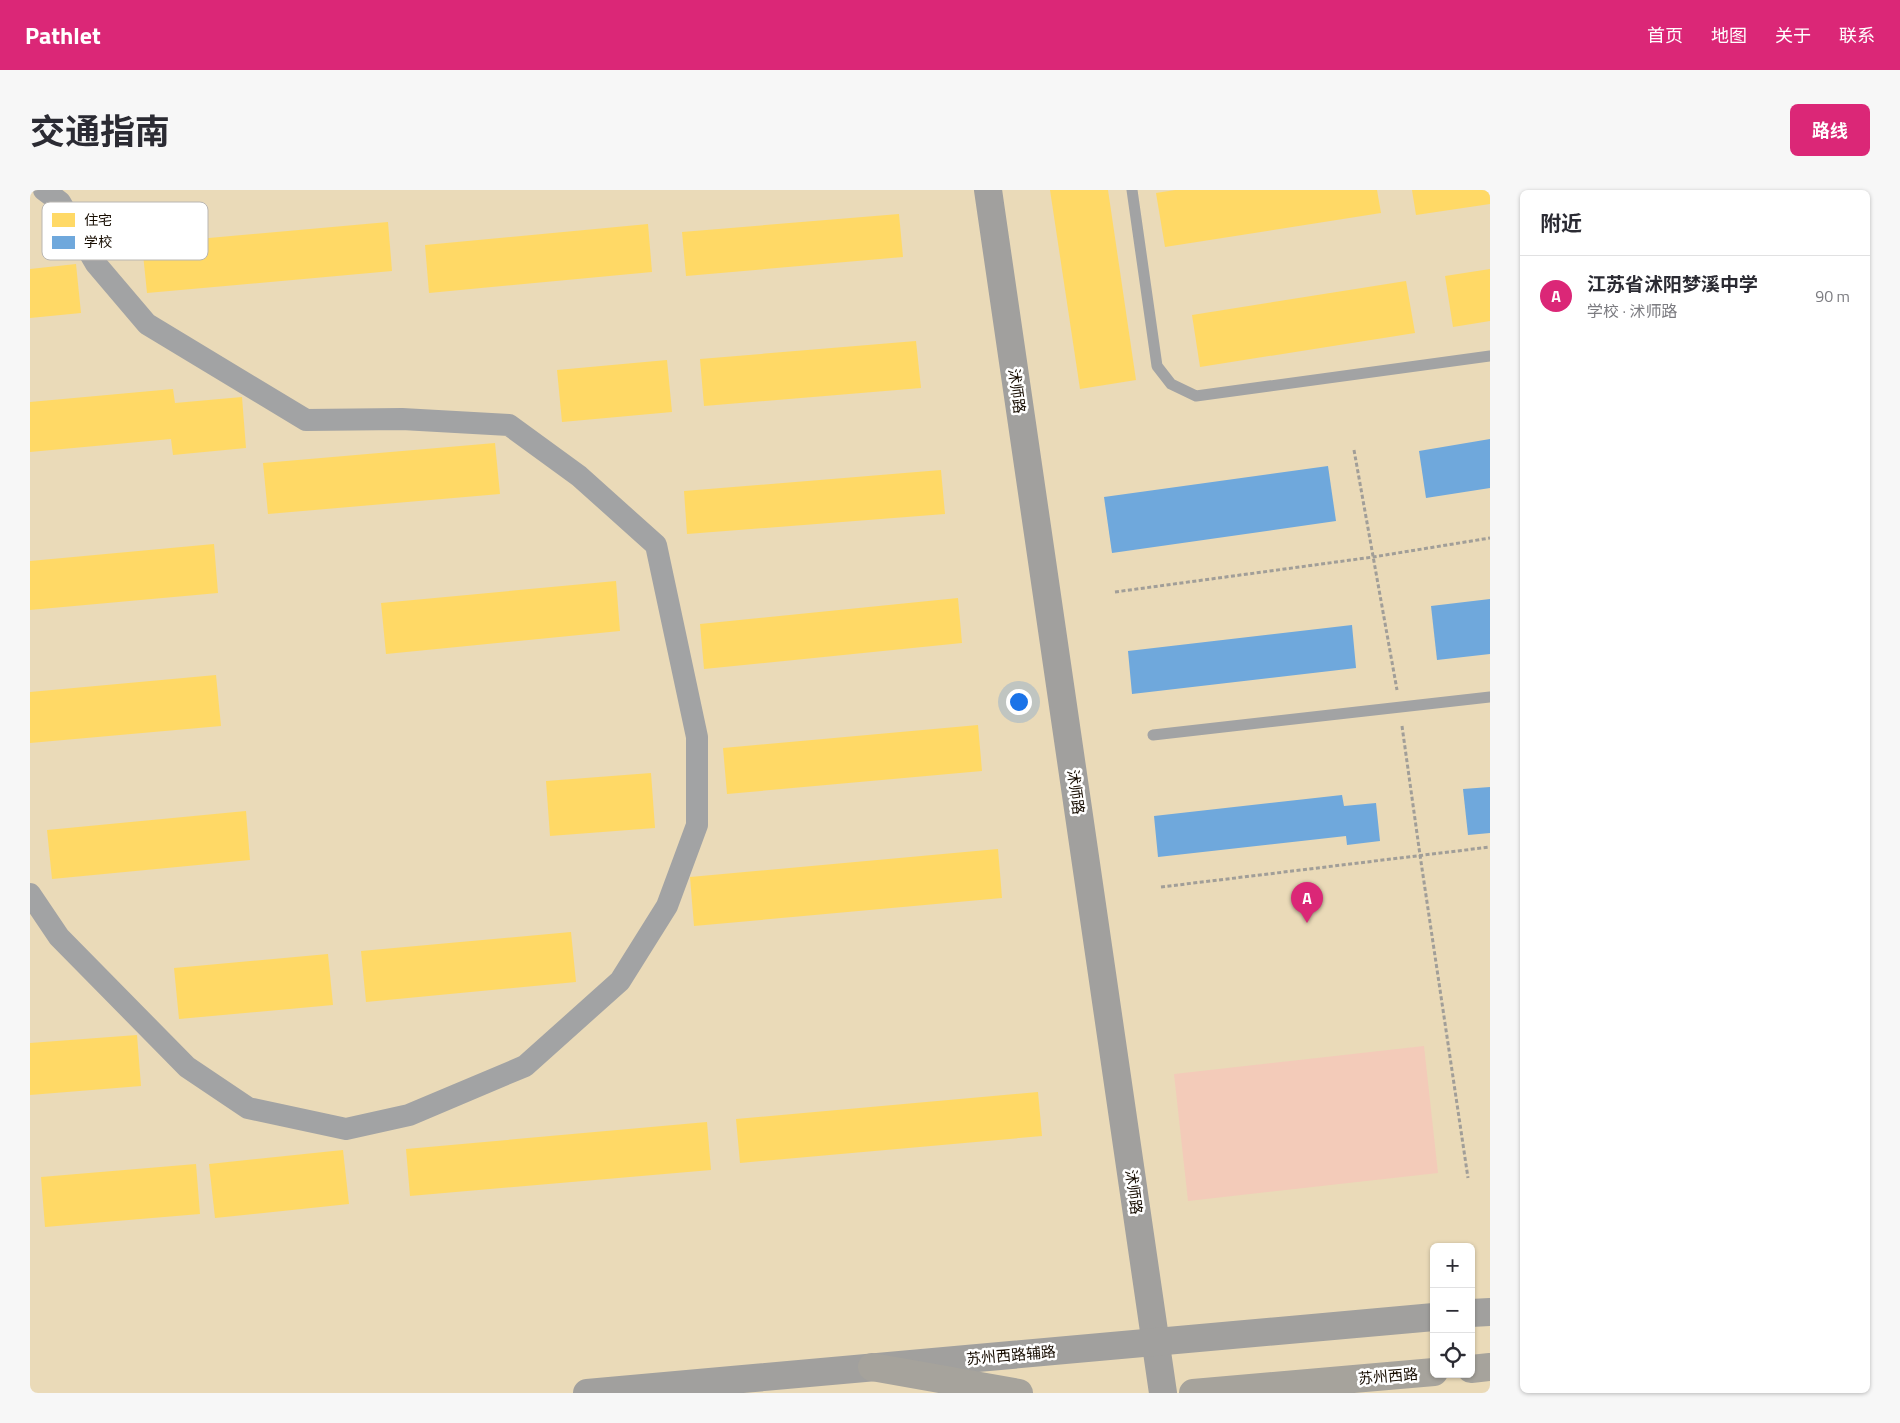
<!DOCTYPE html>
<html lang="zh">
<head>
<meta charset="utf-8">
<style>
	body { margin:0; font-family:"Titillium Web","Noto Sans SC",sans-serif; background:#f7f7f7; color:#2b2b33 }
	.controls { position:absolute; right:15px; bottom:15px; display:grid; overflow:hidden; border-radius:8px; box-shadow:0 1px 4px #0004 }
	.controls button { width:45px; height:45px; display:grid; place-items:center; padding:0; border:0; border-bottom:1px solid #e1e1e2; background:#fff; color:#2b2b33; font:25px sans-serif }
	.you { position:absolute; left:988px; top:511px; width:18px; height:18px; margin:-12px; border:4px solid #fff; border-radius:50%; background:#1a73e8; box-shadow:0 0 0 8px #1a73e833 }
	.badge { display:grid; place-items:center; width:32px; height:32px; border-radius:50%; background:#db2777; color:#fff; font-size:16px; font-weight:700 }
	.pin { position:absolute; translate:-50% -41px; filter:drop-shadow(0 1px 2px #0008) }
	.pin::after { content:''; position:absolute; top:26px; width:18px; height:15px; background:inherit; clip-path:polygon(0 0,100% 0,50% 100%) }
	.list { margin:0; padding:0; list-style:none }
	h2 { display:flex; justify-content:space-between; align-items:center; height:65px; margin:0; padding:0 20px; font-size:21px }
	h2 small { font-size:16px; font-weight:400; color:#7c7c81 }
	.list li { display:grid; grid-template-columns:32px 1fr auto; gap:15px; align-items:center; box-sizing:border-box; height:80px; padding:0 20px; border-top:1px solid #e1e1e2 }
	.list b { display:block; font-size:19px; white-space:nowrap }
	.list p { margin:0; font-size:16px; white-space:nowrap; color:#7c7c81 }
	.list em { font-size:16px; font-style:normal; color:#7c7c81 }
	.icon { flex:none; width:28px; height:28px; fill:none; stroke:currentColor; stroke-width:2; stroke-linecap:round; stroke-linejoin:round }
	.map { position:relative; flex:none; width:1460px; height:1203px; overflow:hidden; border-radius:8px }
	header { display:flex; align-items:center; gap:30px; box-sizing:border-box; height:70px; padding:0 25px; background:#db2777; color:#fff }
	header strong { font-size:24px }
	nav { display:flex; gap:28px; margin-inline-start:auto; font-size:18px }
	.intro { display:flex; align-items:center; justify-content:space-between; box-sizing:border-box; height:120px; padding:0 30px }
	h1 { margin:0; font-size:35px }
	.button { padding:12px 22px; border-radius:8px; background:#db2777; color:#fff; font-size:18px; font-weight:700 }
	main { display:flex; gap:30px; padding:0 30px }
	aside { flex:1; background:#fff; border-radius:8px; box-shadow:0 1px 4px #0004 }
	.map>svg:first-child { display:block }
	.green { fill:#f3cbb9 }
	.homes { fill:#ffd966 }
	.schools { fill:#6fa8dc }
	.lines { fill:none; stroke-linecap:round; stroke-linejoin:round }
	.path { stroke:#a19e98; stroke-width:3; stroke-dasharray:4 2.5; stroke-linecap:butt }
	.lane { stroke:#a2a3a4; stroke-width:11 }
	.street { stroke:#a2a3a4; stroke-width:22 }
	.secondary { stroke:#a1a09e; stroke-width:28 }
	.primary { stroke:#a6a39c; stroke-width:28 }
	.labels { text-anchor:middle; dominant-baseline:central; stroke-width:5; stroke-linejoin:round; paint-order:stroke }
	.street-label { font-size:15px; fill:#160c00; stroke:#fff }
	.key { fill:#fff; stroke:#b9b6b2; stroke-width:1 }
	.key-label { font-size:14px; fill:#160c00 }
</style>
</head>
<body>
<header>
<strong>Pathlet</strong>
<nav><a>首页</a><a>地图</a><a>关于</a><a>联系</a></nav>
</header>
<div class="intro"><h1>交通指南</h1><a class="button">路线</a></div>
<main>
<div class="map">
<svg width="1460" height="1203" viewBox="0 0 1460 1203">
	<rect width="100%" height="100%" fill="#eadab8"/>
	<polygon class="green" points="1394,856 1408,983 1158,1011 1144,884"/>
	<g class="homes">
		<polygon points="1020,0 1078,0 1106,190 1050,199"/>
		<polygon points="1145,0 1347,0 1351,23 1135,57 1126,3"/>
		<polygon points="1382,0 1460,0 1460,14 1386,25"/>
		<polygon points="869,24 873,67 656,86 652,42"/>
		<polygon points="358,32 362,81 117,103 112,54"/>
		<polygon points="618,34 622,82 399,103 395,55"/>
		<polygon points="46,74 51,123 0,128 0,79"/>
		<polygon points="1460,79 1460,131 1423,137 1415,86"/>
		<polygon points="1376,91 1385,143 1170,177 1162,125"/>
		<polygon points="886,151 891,198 674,216 670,169"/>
		<polygon points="637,170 642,222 532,232 527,180"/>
		<polygon points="143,199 145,213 212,207 216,258 143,265 141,249 0,262 0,212"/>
		<polygon points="465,253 470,304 238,324 233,273"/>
		<polygon points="911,280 915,324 657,344 654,301"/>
		<polygon points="184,354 188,403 0,420 0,371"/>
		<polygon points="586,391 590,441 356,464 351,413"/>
		<polygon points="928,408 932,453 674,479 670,434"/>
		<polygon points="186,485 191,536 0,553 0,502"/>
		<polygon points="948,535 952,581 697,604 693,558"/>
		<polygon points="621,583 625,638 520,646 516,591"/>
		<polygon points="216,621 220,670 22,689 17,640"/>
		<polygon points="968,659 972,708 664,736 660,687"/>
		<polygon points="541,742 546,792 336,812 331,761"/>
		<polygon points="298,764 303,815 149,829 144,778"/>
		<polygon points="107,845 111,896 0,905 0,853"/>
		<polygon points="1008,902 1012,946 710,973 706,929"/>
		<polygon points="677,932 681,980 380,1006 376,959"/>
		<polygon points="313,960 319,1014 185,1028 179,974"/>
		<polygon points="166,974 170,1024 15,1037 11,987"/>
	</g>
	<g class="schools">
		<polygon points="1460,249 1460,298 1396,308 1389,261"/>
		<polygon points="1298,276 1306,331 1082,363 1074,307"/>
		<polygon points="1460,409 1460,464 1407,470 1401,416"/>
		<polygon points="1322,435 1326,478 1102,504 1098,461"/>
		<polygon points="1460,597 1460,643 1438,645 1433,599"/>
		<polygon points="1312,605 1314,616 1346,613 1350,651 1317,655 1316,646 1128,667 1124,626"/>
	</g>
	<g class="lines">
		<g class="path">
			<polyline points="1324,260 1367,500"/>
			<polyline points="1085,402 1343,367 1460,348"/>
			<polyline points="1372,536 1390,665 1438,988"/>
			<polyline points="1131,697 1460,657"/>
		</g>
		<g class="lane">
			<polyline points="1102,0 1127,176 1141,194 1166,206 1460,166"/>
			<polyline points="1123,545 1460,507"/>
		</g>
		<polyline class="street" points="0,704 29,747 157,877 218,918 316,939 379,925 495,876 590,791 637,716 667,635 667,547 626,355 549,286 479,235 372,229 276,230 117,134 66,74 30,12 14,0"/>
		<g class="secondary">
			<polyline points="958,0 1133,1203"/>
			<polyline points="1441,1123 1460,1122"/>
			<polyline points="557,1203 1404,1127"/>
		</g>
		<g class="primary">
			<polyline points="842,1177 989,1203"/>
			<polyline points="1441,1179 1460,1177"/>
			<polyline points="1163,1203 1404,1182"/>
		</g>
	</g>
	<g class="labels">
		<g class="street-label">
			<text transform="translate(987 201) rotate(82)">沭师路</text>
			<text transform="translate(1046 602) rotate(82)">沭师路</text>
			<text transform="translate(1104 1002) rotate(82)">沭师路</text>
			<text transform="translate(981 1165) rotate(-5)">苏州西路辅路</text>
			<text transform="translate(1358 1186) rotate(-5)">苏州西路</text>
		</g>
	</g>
	<rect x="12" y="12" width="166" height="58" rx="8" class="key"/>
	<rect x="22" y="23" width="23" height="14" fill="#ffd966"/>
	<rect x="22" y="46" width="23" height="13" fill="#6fa8dc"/>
	<g class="key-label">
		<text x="54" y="35">住宅</text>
		<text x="54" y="57">学校</text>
	</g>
</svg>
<div class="controls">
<button>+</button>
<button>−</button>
<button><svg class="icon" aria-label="locate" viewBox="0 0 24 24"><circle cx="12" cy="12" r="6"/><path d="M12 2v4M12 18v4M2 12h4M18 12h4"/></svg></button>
</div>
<div class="you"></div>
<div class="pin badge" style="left:1277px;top:733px">A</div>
</div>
<aside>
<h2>附近<small></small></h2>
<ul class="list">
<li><span class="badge">A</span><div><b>江苏省沭阳梦溪中学</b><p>学校 · 沭师路</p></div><em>90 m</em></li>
</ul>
</aside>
</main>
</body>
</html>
